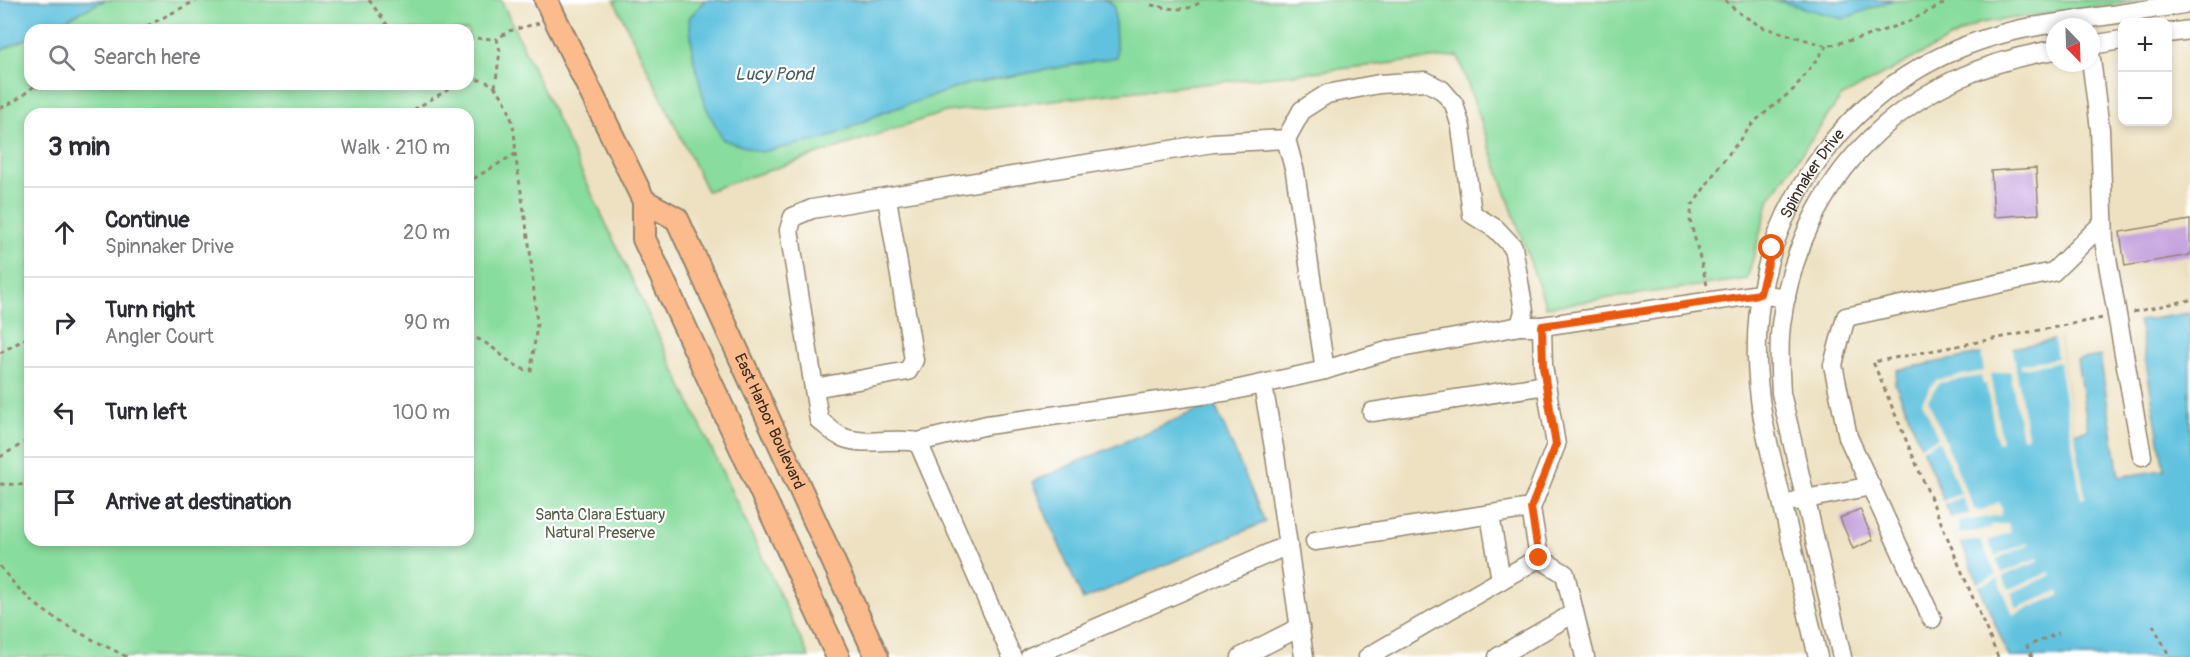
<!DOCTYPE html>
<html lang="en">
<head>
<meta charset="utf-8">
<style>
	body { margin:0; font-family:Pangolin,sans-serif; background:#f7f7f7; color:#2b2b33 }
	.controls { position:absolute; right:18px; top:18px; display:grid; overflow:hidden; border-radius:12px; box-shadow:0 3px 9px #0003 }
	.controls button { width:54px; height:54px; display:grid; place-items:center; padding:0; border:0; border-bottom:2px solid #e1e1e2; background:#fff; color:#2b2b33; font:30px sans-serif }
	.compass { position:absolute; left:2046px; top:18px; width:54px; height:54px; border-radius:50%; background:#fff; box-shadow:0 3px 9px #0003; rotate:157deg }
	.stop { position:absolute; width:18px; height:18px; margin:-14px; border:4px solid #ea580c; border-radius:50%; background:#fff }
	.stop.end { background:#ea580c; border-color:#fff; box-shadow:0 2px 6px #0008 }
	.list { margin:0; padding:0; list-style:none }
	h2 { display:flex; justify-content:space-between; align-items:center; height:78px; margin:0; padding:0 24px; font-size:26px }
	h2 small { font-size:20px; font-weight:400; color:#7c7c81 }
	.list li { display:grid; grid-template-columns:39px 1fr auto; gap:18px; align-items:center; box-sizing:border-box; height:90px; padding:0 24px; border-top:2px solid #e1e1e2 }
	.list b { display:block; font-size:22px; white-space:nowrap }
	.list p { margin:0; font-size:20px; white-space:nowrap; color:#7c7c81 }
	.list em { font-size:20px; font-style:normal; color:#7c7c81 }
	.icon { flex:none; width:33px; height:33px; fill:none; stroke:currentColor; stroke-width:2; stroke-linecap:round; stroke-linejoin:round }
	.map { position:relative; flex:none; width:2190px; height:657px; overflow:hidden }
	.search { position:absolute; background:#fff; box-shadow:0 3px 9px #0003; left:24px; top:24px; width:450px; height:66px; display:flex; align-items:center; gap:15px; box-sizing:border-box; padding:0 21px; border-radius:18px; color:#7c7c81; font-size:22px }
	.panel { position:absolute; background:#fff; box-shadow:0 3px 9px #0003; left:24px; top:108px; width:450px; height:438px; border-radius:18px }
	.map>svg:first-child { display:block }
	.green { fill:#88dc9d; stroke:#62835e; stroke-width:1.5; fill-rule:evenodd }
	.water { fill:#60c2de; stroke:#4e767e; stroke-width:1.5 }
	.pier { fill:#ede1c1 }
	.building { fill:#c4a1dd }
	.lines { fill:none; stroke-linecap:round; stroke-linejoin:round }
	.minor-casing { stroke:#948670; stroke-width:21 }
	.major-casing { stroke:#948670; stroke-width:26 }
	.path { stroke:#948670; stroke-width:3; stroke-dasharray:4.5 4.5; stroke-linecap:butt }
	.minor { stroke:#fff; stroke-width:18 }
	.major { stroke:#fbbb8c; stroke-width:22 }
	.route { stroke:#ea580c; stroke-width:8 }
	.labels { text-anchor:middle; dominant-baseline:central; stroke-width:4.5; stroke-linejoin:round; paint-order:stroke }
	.street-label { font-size:16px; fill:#3b2a1e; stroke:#fff }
	.park-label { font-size:16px; fill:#525f44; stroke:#fff }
	.water-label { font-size:18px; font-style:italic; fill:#485f61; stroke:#fff }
</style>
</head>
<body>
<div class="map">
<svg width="2190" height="657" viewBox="0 0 2190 657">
	<rect width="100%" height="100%" fill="#fff"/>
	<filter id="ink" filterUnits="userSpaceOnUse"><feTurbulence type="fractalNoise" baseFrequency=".0167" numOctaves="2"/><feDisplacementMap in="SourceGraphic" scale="12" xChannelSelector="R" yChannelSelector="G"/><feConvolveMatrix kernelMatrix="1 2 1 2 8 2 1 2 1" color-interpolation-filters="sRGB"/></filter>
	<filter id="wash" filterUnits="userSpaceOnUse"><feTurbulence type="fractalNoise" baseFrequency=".008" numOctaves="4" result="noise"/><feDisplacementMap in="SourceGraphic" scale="24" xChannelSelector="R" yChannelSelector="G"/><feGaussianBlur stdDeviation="1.35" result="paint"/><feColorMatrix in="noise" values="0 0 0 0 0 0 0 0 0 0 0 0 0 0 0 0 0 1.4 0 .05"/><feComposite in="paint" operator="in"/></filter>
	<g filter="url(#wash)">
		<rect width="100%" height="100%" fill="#ede1c1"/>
		<g class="green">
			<path d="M0,0H501L809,657H0ZM30,30H468V84H30ZM30,114H468V540H30Z"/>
			<polygon points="614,0 2149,0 1979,23 1841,97 1770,198 1747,279 1546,307 1458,56 945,112 707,191"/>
		</g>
		<g class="water">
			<polygon points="0,0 105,0 44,30 30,30 30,37 0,51"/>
			<polygon points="705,0 1108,0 1114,6 1117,57 968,84 882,113 825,139 761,152 723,140 706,107 694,61 689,18"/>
			<polygon points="1775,0 1893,0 1843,19"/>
			<polygon points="2190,313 2190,657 2009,657 1895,383 1897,370 2059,339 2074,433 2088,430 2077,360 2100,356 2119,477 2164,470 2139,321"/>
			<polygon points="1214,403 1265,522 1083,600 1032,482"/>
		</g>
		<g class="pier">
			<polygon points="2059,336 2085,498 2081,499 2059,362 2021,368 2021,364 2057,358 2054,337"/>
			<polygon points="2012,345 2028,437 2022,438 2010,371 1990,374 2002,442 1997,443 1986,384 1983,384 1981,376 1939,383 1928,400 1974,509 1980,511 1999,502 2003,510 2001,511 2001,515 1958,522 1959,533 1991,529 1991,525 2008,524 2011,532 1988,541 1995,556 2028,543 2029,545 1996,559 2002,573 2038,558 2039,561 2003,576 2009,589 2050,572 2052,575 2011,593 2017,608 2058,591 2060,595 2013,615 1998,578 1977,587 1975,584 1996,575 1981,540 1958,543 1948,518 1970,514 1962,497 1942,505 1941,502 1961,493 1939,441 1919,450 1918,447 1938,438 1922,401 1936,380 1984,371 1981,351"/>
		</g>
		<g id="blocks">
			<g class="building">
				<polygon points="2036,168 2039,214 1994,217 1991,171"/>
				<polygon points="2190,220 2190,255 2125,266 2120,232"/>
				<polygon points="1860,509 1873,540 1853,549 1840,518"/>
			</g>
		</g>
	</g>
	<g filter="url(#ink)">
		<use href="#blocks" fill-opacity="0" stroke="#948670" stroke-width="1.5"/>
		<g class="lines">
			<defs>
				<g id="minor">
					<polyline points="2168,33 2190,30"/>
					<polyline points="2091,45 2122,40"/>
					<polyline points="2091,59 2100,129 2104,241 2142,456"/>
					<polyline points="1286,139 1295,172 1325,370"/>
					<polyline points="1542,326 1543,366 1556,445 1531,508 1539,558 1565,574 1585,657"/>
					<polyline points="1263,385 1274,448 1304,657"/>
					<polyline points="814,388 908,371 914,360 887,198"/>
					<polyline points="1372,412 1546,385"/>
					<polyline points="918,442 987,425 1230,391 1325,370 1390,350 1520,326 1542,326 1760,294 1786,298"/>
					<polyline points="1796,501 1871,486"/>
					<polyline points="1490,515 1501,580"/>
					<polyline points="1315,541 1531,508"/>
					<polyline points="1932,619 1848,437 1833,365 1846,317 2053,272 2103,223"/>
					<path d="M1012,657L918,442C893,437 865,447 842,437C834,434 826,425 819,420L789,230L793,217L812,209L1213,143L1286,139L1302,110L1327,94L1379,84L1425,81L1442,90L1454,104L1461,127L1472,214L1496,229L1513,247L1524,311L1520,326"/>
					<polyline points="1030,657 1288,545"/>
					<polyline points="1241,657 1300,627"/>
					<polyline points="1368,657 1539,558"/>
					<polyline points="1498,657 1574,613"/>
					<path id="s1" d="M1818,657C1805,604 1793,550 1781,497C1775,471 1768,445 1763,419C1746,320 1763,233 1824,153C1865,97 1925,57 1991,37C2019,28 2049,24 2078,20C2116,14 2153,9 2190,3"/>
					<path d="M1842,657L1781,393C1780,370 1778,348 1781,325C1800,175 1907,72 2055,50"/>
				</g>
				<g id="major">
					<polyline points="546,0 644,201 644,239 838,657"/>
					<path id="s2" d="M644,201L677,219L877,657"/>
				</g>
			</defs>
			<use href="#minor" class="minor-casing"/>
			<use href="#major" class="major-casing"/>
			<g class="path">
				<polyline points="369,0 391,30"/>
				<polyline points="1725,0 1736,11 1762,27 1827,46 1864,37 1910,21 1950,0"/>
				<path d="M1151,5C1168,8 1189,14 1202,0"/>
				<polyline points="139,30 197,0"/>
				<polyline points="468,38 497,39"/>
				<path d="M468,81C505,71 517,128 515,154L468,182"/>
				<polyline points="495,87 500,51 497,39 509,31 539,23"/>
				<polyline points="0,108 15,101 37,84"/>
				<polyline points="406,114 458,84"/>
				<polyline points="1707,285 1690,220 1692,206 1720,165 1754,122 1794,89 1827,46"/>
				<polyline points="2133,312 2190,300"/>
				<path d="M468,336C495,341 507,368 531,371L537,324L530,250L515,153"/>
				<polyline points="0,353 30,336"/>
				<polyline points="0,457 30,439"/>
				<polyline points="0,484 30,485"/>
				<path d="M0,566C34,614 77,631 127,657"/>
				<polyline points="2153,625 2170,657"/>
				<polyline points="1998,657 1873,362 2103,318"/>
				<polyline points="2032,657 2027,646 2059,633"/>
			</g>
			<use href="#minor" class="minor"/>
			<use href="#major" class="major"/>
		</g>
	</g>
	<g class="lines" filter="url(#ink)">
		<polyline class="route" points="1539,558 1531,508 1556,445 1543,366 1542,326 1760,294 1772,248"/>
	</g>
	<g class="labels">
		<g class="street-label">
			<text stroke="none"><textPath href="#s1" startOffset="502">Spinnaker Drive</textPath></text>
			<text stroke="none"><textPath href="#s2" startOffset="260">East Harbor Boulevard</textPath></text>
		</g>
		<g class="park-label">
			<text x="600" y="515">Santa Clara Estuary<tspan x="600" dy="18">Natural Preserve</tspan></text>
		</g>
		<g class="water-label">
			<text x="774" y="74">Lucy Pond</text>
		</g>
	</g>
</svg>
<div class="controls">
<button>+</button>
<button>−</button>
</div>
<svg class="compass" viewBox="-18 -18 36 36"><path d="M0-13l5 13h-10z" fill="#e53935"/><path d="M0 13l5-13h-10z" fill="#7c7c81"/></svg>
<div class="stop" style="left:1772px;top:248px"></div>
<div class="stop end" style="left:1539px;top:558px"></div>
<div class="search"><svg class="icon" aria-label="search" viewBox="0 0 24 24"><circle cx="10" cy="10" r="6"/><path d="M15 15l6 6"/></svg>Search here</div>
<section class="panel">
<h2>3 min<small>Walk · 210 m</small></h2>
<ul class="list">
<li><svg class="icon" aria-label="ahead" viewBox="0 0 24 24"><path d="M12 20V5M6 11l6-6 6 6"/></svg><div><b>Continue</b><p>Spinnaker Drive</p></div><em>20 m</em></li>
<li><svg class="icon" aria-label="right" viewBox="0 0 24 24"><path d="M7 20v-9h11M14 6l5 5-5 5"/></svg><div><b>Turn right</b><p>Angler Court</p></div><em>90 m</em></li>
<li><svg class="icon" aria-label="left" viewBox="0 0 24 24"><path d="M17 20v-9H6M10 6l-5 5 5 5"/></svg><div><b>Turn left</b></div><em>100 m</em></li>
<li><svg class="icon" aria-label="arrive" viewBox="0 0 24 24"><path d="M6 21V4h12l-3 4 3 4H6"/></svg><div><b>Arrive at destination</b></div></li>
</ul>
</section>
</div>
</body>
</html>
